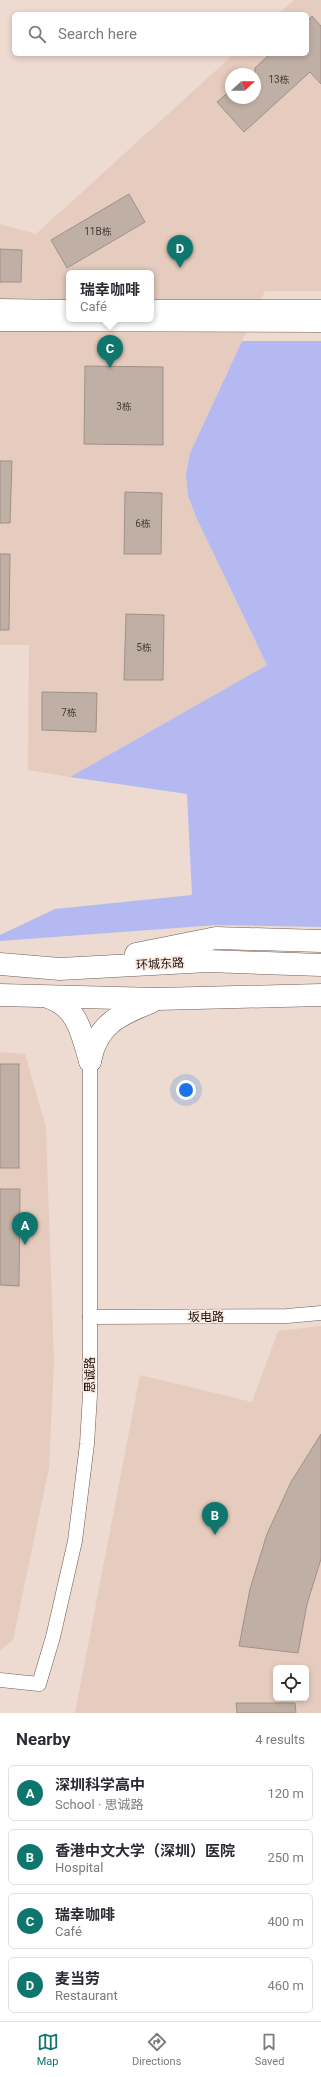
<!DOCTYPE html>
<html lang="en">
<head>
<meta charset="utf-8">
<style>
	body { margin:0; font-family:Roboto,"Noto Sans SC",sans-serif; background:#f2f2f3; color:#2b2b33 }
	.controls { position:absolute; right:12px; bottom:12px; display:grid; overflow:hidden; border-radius:6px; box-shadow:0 2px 6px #0003 }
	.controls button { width:36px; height:36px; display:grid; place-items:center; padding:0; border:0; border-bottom:1px solid #e1e1e2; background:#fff; color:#2b2b33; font:20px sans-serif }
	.compass { position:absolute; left:225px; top:68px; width:36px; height:36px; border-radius:50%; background:#fff; box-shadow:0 2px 6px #0003; rotate:69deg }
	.you { position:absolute; left:186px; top:1090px; width:14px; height:14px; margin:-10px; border:3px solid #fff; border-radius:50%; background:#1a73e8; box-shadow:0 0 0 6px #1a73e833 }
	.badge { display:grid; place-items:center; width:26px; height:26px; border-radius:50%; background:#0f766e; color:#fff; font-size:13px; font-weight:700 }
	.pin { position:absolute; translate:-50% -33px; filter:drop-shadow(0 1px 2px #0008) }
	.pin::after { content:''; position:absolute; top:21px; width:14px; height:12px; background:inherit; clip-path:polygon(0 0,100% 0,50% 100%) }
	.popup { position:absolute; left:66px; top:270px; width:88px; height:52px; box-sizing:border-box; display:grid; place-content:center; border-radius:6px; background:#fff; filter:drop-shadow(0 1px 3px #0005); font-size:13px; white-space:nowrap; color:#7c7c81 }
	.popup b { font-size:15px; color:#2b2b33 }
	.popup::after { content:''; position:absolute; left:50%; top:100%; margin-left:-8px; border:8px solid transparent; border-top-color:#fff }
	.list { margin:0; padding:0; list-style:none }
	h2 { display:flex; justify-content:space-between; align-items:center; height:52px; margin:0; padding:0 16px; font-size:17px }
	h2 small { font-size:13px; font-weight:400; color:#7c7c81 }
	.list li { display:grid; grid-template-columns:26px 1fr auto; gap:12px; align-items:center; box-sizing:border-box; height:56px; margin:0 8px 8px; padding:0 8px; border:1px solid #e1e1e2; border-radius:6px }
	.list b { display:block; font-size:15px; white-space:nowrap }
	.list p { margin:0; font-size:13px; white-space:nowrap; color:#7c7c81 }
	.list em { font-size:13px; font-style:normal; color:#7c7c81 }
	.icon { flex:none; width:22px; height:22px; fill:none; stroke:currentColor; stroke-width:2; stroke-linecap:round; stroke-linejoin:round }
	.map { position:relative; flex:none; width:321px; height:1713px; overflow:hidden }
	.search { position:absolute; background:#fff; box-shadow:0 2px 6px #0003; left:12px; right:12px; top:12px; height:44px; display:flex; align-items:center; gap:10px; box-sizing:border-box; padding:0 14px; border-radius:6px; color:#7c7c81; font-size:15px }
	.sheet { height:308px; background:#fff }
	nav { display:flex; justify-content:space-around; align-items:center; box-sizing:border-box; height:56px; border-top:1px solid #e1e1e2; background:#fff; font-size:11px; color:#7c7c81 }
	nav a { display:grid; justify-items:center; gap:2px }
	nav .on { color:#0f766e }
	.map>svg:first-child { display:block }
	.built { fill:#e6ccbf; fill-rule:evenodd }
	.green { fill:#b4baf1 }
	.building { fill:#c0afa5; stroke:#a19087 }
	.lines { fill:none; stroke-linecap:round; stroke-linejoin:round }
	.minor-casing { stroke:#6e5e56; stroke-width:15 }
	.tertiary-casing { stroke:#6e5e56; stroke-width:19 }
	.primary-casing { stroke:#6e5e56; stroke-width:23 }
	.minor { stroke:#fff; stroke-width:14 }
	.tertiary { stroke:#fff; stroke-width:18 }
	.primary { stroke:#fff; stroke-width:22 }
	.labels { text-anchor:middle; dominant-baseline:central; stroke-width:3; stroke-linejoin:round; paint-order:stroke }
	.number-label { font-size:10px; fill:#443b36 }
	.street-label { font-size:12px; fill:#1b1411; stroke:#fae7de }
</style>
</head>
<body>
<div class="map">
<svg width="321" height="1713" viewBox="0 0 321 1713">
	<rect width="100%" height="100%" fill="#eddad0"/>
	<g class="built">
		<path d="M294,0H321V291H265L190,453L186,475L188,496L196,517L267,665L70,777L28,770L29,645H0V224L36,234L234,54H307V14H278ZM231,74H255V98H231ZM69,273H151V319H69Z"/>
		<polygon points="0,1052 25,1054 46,1128 54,1362 49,1468 13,1640 0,1650"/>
		<path d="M321,1326V1713H75L140,1375L252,1402L278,1331ZM276,1668H306V1698H276Z"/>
	</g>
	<polygon class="green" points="242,341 321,341 321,927 217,925 0,941 0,935 55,909 192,895 187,794 70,777 267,665 196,517 188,496 186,475 190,453"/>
	<g class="building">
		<polygon points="312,16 321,26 321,84 310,72 244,132 217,102 231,90 231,98 255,98 255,68 270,54 307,54 307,21"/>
		<polygon points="129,194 145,222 67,268 51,240"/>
		<polygon points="0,249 22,250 21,282 0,282"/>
		<polygon points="85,366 163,367 163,445 84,444"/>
		<polygon points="0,461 12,461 10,523 0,523"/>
		<polygon points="125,492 162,493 161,554 124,554"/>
		<polygon points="0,554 10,554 9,630 0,630"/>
		<polygon points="126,614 164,615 163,680 124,680"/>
		<polygon points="42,692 97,693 96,732 42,730"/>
		<rect x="0" y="1064" width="19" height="104"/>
		<polygon points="0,1189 20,1189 19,1286 0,1285"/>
		<polygon points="321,1434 321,1559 307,1604 298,1653 239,1646 250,1589 267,1534 291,1482"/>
		<polygon points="236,1703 295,1703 296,1713 237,1713"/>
	</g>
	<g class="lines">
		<defs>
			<g id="minor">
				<polyline points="90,1317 287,1316 321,1313"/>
				<polyline points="0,1680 39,1684 53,1637 75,1541 87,1444 90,1395 90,1061"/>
			</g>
			<g id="tertiary">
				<polyline points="0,308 69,309"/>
				<polyline points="151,309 321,309"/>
				<polyline points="0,322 321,323"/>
			</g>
			<g id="primary">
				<polyline points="136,954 216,938 321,941"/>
				<polyline points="0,964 60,969 208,961 321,965"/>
				<polyline points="0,995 157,999 321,995"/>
				<path d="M48,997C78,1007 82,1034 90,1061"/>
				<path d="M90,1061C97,1024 119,1015 151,1002"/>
			</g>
		</defs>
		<use href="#minor" class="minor-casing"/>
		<use href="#tertiary" class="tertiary-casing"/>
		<use href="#primary" class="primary-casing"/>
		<use href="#minor" class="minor"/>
		<use href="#tertiary" class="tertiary"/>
		<use href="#primary" class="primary"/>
	</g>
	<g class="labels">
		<g class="number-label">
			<text x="279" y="79">13栋</text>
			<text x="98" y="231">11B栋</text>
			<text x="124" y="406">3栋</text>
			<text x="143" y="523">6栋</text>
			<text x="144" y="647">5栋</text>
			<text x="69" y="712">7栋</text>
		</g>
		<g class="street-label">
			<text transform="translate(160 964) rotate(-3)">环城东路</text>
			<text x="206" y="1317">坂电路</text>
			<text transform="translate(90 1375) rotate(-90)">思诚路</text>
		</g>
	</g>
</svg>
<div class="controls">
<button><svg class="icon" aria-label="locate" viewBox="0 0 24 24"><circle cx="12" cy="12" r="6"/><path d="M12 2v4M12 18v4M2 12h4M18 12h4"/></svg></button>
</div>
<svg class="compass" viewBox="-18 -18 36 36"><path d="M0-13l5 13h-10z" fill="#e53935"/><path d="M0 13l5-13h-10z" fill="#7c7c81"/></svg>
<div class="you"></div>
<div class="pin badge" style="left:25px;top:1245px">A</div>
<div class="pin badge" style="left:215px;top:1535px">B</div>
<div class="pin badge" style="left:110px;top:368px">C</div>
<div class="popup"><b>瑞幸咖啡</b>Café</div>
<div class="pin badge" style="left:180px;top:268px">D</div>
<div class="search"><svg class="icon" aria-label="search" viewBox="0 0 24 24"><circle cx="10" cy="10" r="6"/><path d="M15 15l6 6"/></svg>Search here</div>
</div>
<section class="sheet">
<h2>Nearby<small>4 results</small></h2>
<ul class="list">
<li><span class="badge">A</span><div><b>深圳科学高中</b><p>School · 思诚路</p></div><em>120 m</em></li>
<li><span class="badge">B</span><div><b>香港中文大学（深圳）医院</b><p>Hospital</p></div><em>250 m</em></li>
<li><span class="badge">C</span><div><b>瑞幸咖啡</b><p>Café</p></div><em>400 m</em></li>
<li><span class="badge">D</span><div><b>麦当劳</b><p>Restaurant</p></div><em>460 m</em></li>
</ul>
</section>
<nav>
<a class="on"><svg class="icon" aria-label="map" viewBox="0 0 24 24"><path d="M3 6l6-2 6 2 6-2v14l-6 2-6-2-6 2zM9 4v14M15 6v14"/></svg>Map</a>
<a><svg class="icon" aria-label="directions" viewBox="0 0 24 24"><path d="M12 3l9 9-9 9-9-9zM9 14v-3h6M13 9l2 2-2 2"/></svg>Directions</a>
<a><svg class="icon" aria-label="saved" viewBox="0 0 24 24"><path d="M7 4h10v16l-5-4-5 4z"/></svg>Saved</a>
</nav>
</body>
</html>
